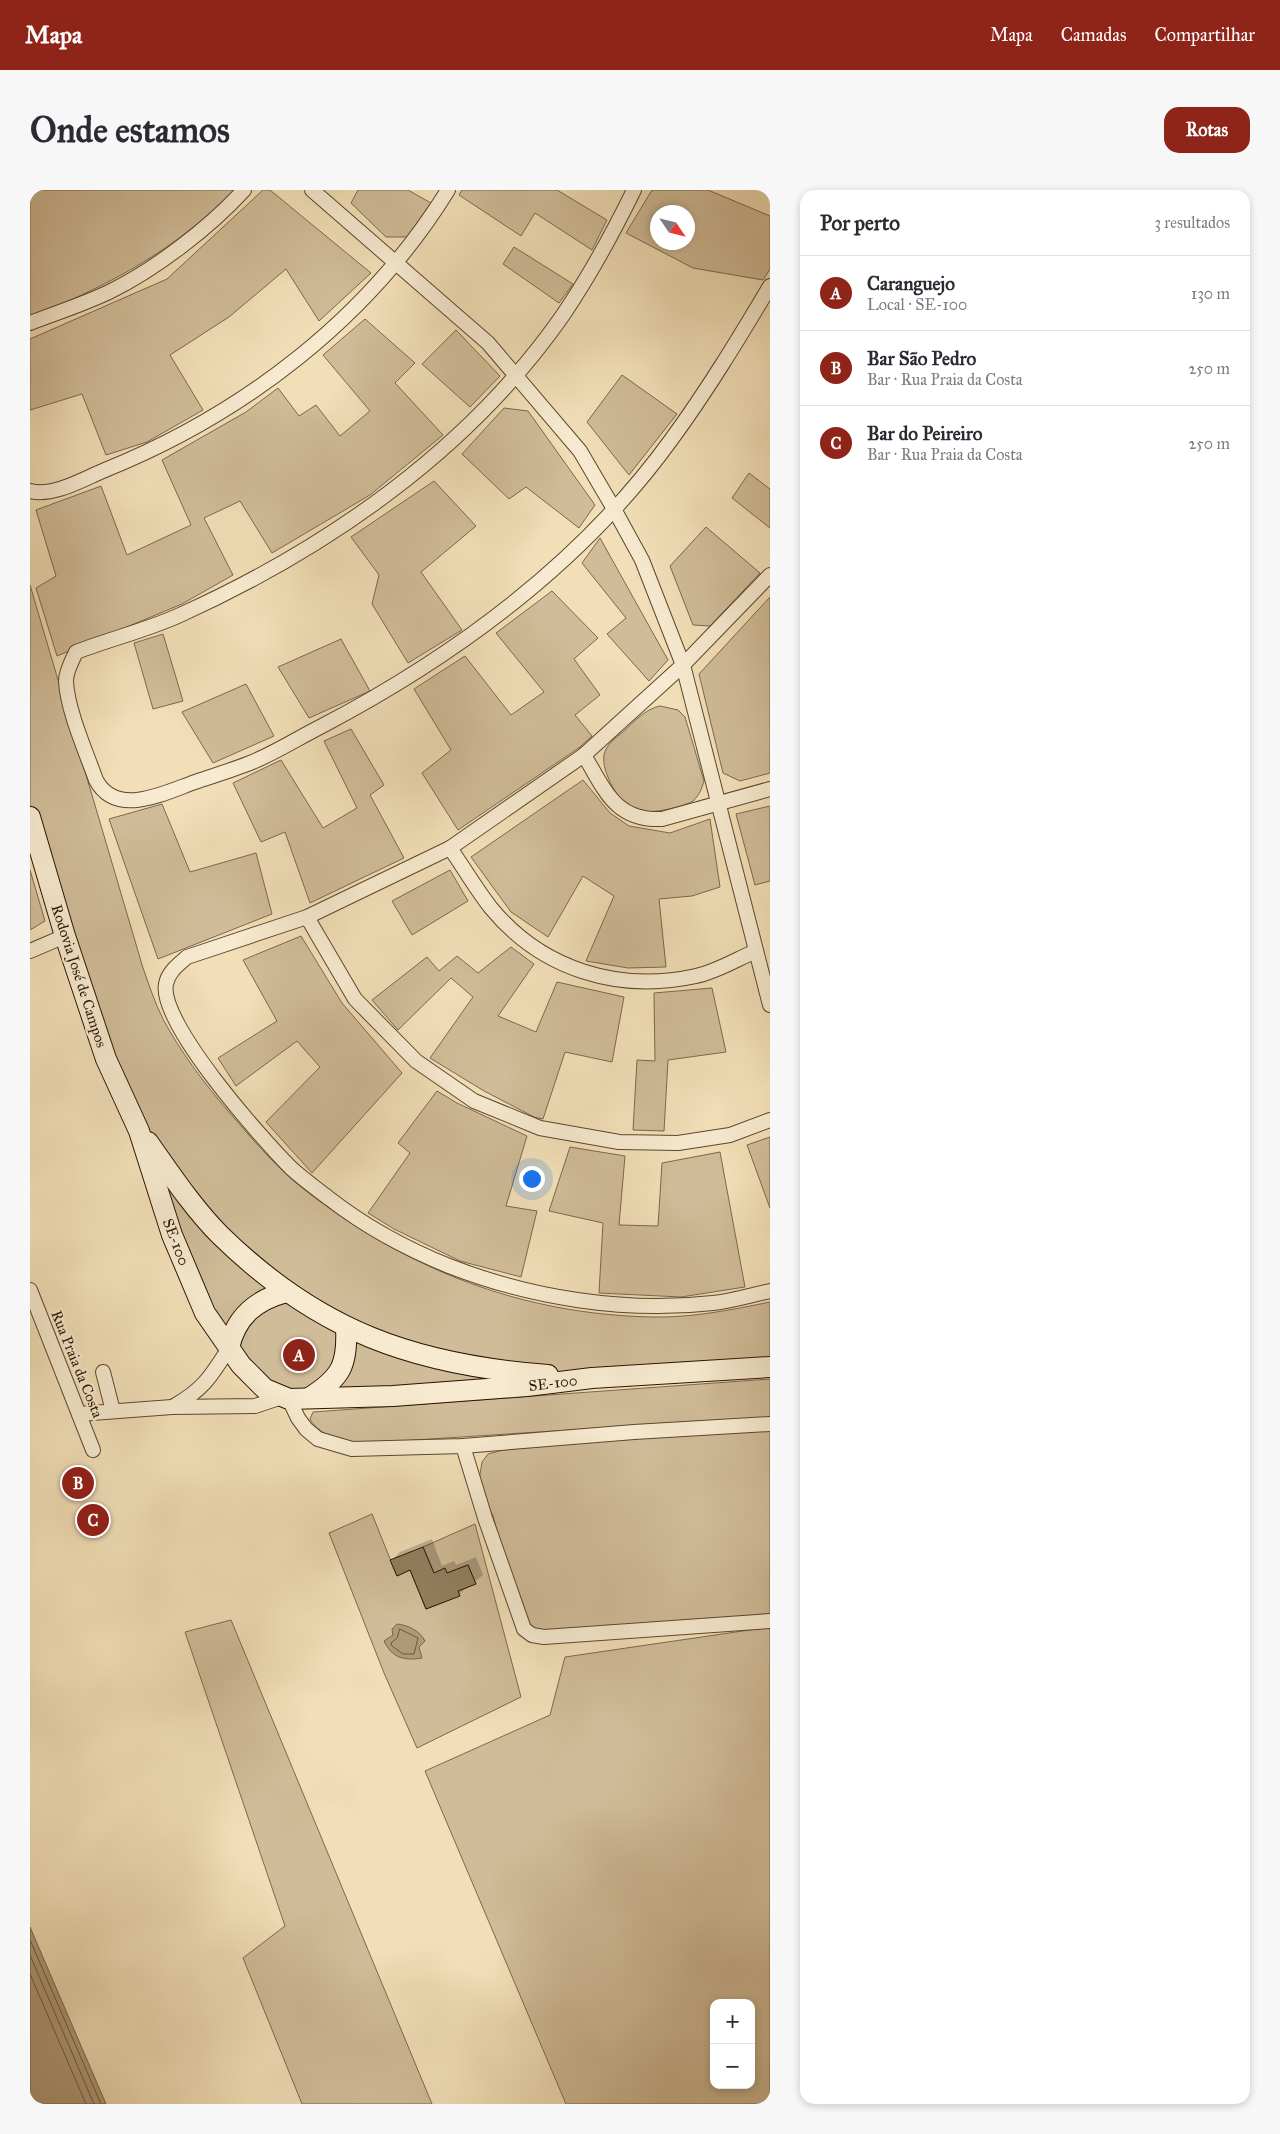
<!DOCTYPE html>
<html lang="pt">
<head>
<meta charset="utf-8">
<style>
	body { margin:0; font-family:"IM FELL Great Primer",serif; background:#f7f7f7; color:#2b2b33 }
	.controls { position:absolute; right:15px; bottom:15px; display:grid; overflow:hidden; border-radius:10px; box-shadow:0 2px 8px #0003 }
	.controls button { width:45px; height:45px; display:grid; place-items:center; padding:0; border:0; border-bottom:1px solid #e1e1e2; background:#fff; color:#2b2b33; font:25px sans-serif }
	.compass { position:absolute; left:620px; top:15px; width:45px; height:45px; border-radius:50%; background:#fff; box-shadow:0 2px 8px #0003; rotate:125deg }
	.you { position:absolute; left:501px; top:988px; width:18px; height:18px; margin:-12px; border:4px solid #fff; border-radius:50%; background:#1a73e8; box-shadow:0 0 0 8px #1a73e833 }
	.badge { display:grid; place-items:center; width:32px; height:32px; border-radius:50%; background:#8f2418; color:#fff; font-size:16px; font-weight:700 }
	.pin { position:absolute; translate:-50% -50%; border:2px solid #fff; box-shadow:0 1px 5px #0006 }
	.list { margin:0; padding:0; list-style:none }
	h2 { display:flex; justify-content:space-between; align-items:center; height:65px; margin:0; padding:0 20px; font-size:21px }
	h2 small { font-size:16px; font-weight:400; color:#7c7c81 }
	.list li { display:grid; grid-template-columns:32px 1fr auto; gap:15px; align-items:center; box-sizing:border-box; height:75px; padding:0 20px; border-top:1px solid #e1e1e2 }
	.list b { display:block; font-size:19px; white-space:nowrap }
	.list p { margin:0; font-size:16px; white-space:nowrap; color:#7c7c81 }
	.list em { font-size:16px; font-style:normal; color:#7c7c81 }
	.map { position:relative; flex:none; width:740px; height:1914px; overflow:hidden; border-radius:15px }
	header { display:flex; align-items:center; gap:30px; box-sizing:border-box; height:70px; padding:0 25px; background:#8f2418; color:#fff }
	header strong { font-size:24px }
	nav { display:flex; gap:28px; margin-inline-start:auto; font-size:18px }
	.intro { display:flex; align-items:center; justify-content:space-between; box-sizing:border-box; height:120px; padding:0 30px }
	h1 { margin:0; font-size:35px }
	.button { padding:12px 22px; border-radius:15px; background:#8f2418; color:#fff; font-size:18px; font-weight:700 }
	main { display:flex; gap:30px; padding:0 30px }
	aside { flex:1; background:#fff; border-radius:15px; box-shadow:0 2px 8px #0003 }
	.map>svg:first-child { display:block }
	.green { fill:#d0bc98; stroke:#7c684c; fill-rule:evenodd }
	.water { fill:#ae9a79; stroke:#796449 }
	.shadow { fill:#0003 }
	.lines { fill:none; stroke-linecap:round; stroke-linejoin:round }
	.shore { stroke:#6c573c; stroke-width:1 }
	.building { fill:#927e5f; stroke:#291400 }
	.street-casing { stroke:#5b472e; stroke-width:16 }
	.secondary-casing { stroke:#291400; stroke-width:22 }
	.street { stroke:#f7ead0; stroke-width:14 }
	.secondary { stroke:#f7ead0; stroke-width:20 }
	.labels { text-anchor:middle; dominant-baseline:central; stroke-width:4.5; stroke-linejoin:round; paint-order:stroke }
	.street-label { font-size:15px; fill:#291400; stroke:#f7ead0 }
</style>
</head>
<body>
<header>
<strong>Mapa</strong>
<nav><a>Mapa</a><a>Camadas</a><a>Compartilhar</a></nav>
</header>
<div class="intro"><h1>Onde estamos</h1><a class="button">Rotas</a></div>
<main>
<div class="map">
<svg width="740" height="1914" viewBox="0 0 740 1914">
	<rect width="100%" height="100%" fill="#f2dfb7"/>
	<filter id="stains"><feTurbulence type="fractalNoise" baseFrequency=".004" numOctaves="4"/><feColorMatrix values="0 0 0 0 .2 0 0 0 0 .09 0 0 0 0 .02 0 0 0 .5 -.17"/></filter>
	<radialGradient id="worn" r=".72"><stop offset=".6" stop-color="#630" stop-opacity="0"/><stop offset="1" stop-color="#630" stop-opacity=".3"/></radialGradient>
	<g class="green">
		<path d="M0,0H204C142,63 80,94 0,128Z"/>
		<polygon points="233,0 240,0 341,83 289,131 256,79 199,127 140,165 173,220 117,252 76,265 52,204 0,220 0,149 137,89"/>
		<polygon points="328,0 378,0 401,13 377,47 356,47 321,13"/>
		<polygon points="432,0 527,0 577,30 562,60 505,23 491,46 429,5"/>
		<path d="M622,0H678L740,26V79L733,90L663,78L596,43ZM628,22H658V52H628Z"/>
		<polygon points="484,57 543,94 529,113 473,74"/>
		<polygon points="335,129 385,173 365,193 413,245 340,305 242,363 210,311 174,328 203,385 152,414 27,466 6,398 26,386 6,320 71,296 97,365 161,335 132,270 216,222 248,198 269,226 286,215 310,246 340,221 293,165"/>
		<polygon points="426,140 470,186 440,217 392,174"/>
		<polygon points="592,185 647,224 599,285 557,232"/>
		<polygon points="474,218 498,221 565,315 549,338 496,297 479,309 432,264"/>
		<polygon points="719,283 740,299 740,338 702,308"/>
		<polygon points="404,291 446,336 391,382 432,440 378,473 342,414 349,385 321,347"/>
		<polygon points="676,337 730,383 680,436 663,435 640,376"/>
		<polygon points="570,348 638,470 619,491 577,444 596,428 552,373"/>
		<path d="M0,395L113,778C119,795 125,813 133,829C150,861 174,893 198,921C223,950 249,981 280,1004C381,1081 493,1124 621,1127C661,1128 701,1120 740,1112V1177L562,1188L395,1167L460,1192L259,1209L199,1158L109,941L0,627Z"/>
		<polygon points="522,401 568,448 544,469 570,505 545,525 562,546 550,557 428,640 392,583 421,560 384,499 435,466 481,525 514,502 466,443"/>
		<polygon points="740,407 740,583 710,591 693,583 669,484"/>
		<polygon points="133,444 153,511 123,519 104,453"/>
		<polygon points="311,449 340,501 279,528 248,477"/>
		<polygon points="216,494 244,546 183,573 152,522"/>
		<path d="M630,516L648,520L655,527L674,591C672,598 669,606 663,611C651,618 617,625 604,620C589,614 571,581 574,565C576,555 585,548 593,542C604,532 615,519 630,516Z"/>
		<polygon points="321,539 354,595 340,605 374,668 280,713 255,642 231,652 203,593 251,570 293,638 327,618 294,551"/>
		<polygon points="553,590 580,623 599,636 640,643 680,629 690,697 662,706 629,709 636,777 598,778 556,771 584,706 553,686 518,747 481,722 441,667"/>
		<polygon points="132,614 160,682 226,663 242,724 128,769 79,629"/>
		<polygon points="740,616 740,691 725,695 706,624"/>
		<polygon points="0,680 15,731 0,740"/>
		<polygon points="420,680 438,711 382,745 362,711"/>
		<polygon points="271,746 312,813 372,883 282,983 236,932 290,877 267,851 206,896 188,868 247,831 213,770"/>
		<polygon points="481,757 504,774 468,826 506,842 527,792 594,807 582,872 535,862 513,929 504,927 454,901 400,868 443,807 421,788 368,840 342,810 397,767 409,781 427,766 448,783"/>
		<polygon points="682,798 696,862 638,870 634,941 603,940 607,870 625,871 624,803"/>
		<polygon points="407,901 427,913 497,946 476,1016 507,1021 491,1087 430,1071 364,1039 338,1023 380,963 368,953"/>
		<polygon points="740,947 740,1018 717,955"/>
		<polygon points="540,957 595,966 589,1035 628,1036 632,973 690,962 715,1097 651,1107 569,1103 573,1033 519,1021"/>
		<path d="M740,1189V1227L339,1253C320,1252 291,1249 280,1229L283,1222Z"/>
		<polygon points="740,1236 740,1431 514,1447 494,1439 463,1326 448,1296 452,1272 458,1264 473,1260"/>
		<polygon points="342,1324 367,1386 380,1380 396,1419 429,1406 428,1401 445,1394 438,1375 423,1381 424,1383 404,1383 393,1357 445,1334 491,1507 387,1558 354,1483 299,1343"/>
		<polygon points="201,1430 402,1914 272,1914 213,1768 255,1736 155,1442"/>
		<path d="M740,1437V1914H536L395,1581L520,1525L535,1467ZM684,1813H721V1895H684Z"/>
	</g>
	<g class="water">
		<path d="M367,1434C378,1435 390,1441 395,1451L389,1457L392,1468C374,1471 362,1468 354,1451L363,1445L362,1439Z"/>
		<polygon points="0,1737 76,1914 0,1914"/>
	</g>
	<polygon class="shadow" points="402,1349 412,1376 424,1371 426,1375 446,1367 453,1385 429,1404 362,1370 370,1362"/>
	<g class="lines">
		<g class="shore">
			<polygon points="370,1439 388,1448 384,1464 373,1464 362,1456 361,1453 367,1448"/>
			<polyline points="0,1750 71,1914"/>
			<polyline points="0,1765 64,1914"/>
			<polyline points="0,1784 56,1914"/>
		</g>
	</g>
	<polygon class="building" points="393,1357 404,1383 415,1378 417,1383 438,1375 446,1394 428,1401 430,1406 396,1419 380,1380 367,1386 360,1370"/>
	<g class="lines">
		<defs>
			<g id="street">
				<polyline points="282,0 458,153 550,261 584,319 612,370 653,475 740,815"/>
				<path d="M604,0C583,43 560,85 533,125C439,260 298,358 150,425C117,440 80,449 46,462C42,471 36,481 36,491C37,519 56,562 66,590C86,628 134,603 165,592C183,586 202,580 220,573C245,563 268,548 292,536C425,466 552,373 641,250C677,201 709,148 740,96"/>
				<path d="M0,133C26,123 54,114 79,102C126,79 179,38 214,0"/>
				<path d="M0,301C24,307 53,289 75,280C214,224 339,128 418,0"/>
				<path d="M740,385L653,475L554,565L420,658L277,727L157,767C149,774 138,782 136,794C128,832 232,949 261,978C273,989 287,999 300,1009C336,1037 377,1059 419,1076C501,1108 595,1123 683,1113C702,1111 721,1105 740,1101"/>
				<path d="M554,565C575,600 585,631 632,629L740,599"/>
				<path d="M420,658C434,678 446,699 461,718C512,780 589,803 666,786C686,782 707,769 726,761"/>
				<polyline points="277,727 325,809 386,871 444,911 510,938 589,952 648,953 700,945 740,930"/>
				<polyline points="0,761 35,746"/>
				<polyline points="0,1100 63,1260"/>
				<polyline points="73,1182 83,1221"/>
				<polyline points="259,1209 268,1228 276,1239 288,1249 322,1259 433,1256 604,1242 740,1234"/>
				<path d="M144,1216C174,1199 181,1186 199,1158"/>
				<polyline points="49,1224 142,1217 225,1216 252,1207"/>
				<polyline points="433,1256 455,1328 494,1439 502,1445 514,1447 740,1431"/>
			</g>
			<g id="secondary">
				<polyline points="0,627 35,746 76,869 109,941 142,1045 175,1123 211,1175 235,1199 259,1209 363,1206 497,1196 562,1188 740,1177"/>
				<path d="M118,952C140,983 163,1018 190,1045C288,1141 384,1175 518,1185"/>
				<path d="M199,1158C206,1126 226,1110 256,1102"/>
				<path d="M279,1208C311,1188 318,1175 316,1137"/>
			</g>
		</defs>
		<use href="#street" class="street-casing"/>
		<use href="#secondary" class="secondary-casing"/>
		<use href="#street" class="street"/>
		<use href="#secondary" class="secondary"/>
	</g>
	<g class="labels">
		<g class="street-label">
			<text transform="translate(49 786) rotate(72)">Rodovia José de Campos</text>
			<text transform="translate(146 1052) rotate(69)">SE-100</text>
			<text transform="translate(47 1174) rotate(68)">Rua Praia da Costa</text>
			<text transform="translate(523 1193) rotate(-7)">SE-100</text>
		</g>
	</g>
	<rect width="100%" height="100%" filter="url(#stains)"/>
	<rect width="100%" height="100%" fill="url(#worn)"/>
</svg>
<div class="controls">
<button>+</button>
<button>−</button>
</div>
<svg class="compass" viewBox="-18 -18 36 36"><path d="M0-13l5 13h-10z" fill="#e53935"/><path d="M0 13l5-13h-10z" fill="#7c7c81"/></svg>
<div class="you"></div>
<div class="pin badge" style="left:269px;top:1165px">A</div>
<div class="pin badge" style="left:48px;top:1293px">B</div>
<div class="pin badge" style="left:63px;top:1330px">C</div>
</div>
<aside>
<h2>Por perto<small>3 resultados</small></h2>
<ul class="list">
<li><span class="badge">A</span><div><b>Caranguejo</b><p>Local · SE-100</p></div><em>130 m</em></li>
<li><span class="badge">B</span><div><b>Bar São Pedro</b><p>Bar · Rua Praia da Costa</p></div><em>250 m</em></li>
<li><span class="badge">C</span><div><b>Bar do Peireiro</b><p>Bar · Rua Praia da Costa</p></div><em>250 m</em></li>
</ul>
</aside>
</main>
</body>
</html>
